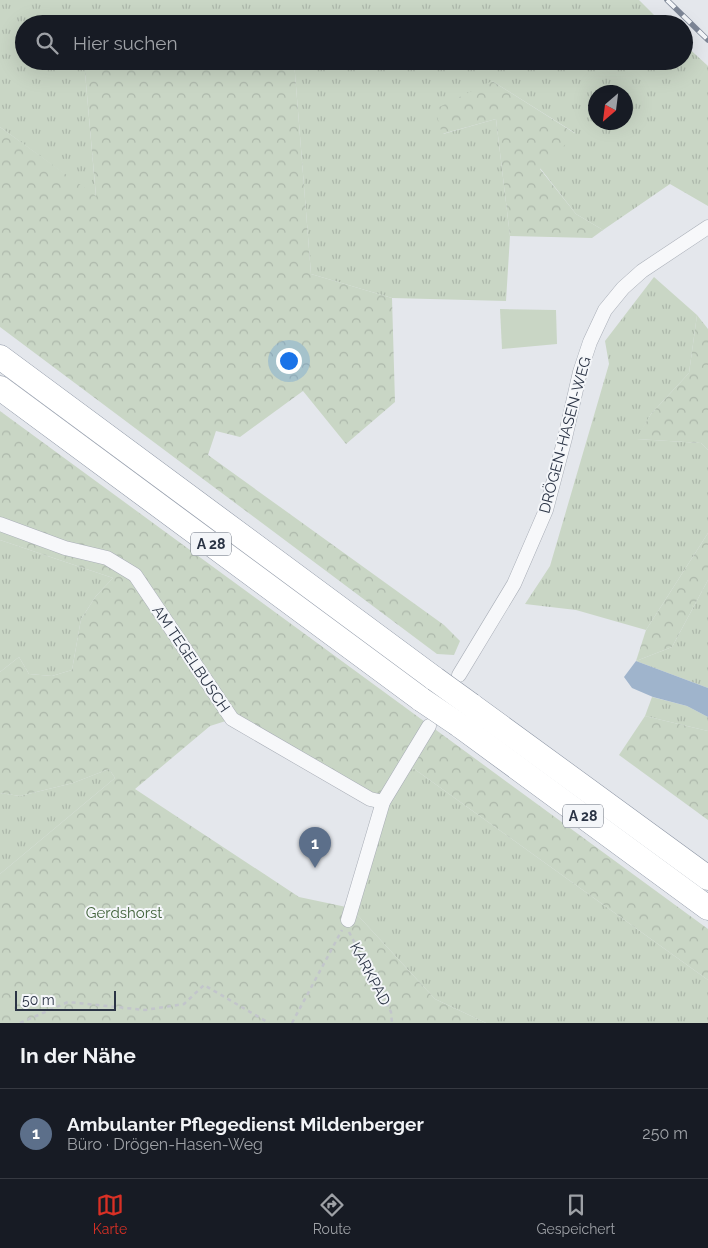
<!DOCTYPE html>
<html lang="de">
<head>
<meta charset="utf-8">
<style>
	body { margin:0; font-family:Raleway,sans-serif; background:#20242c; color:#f1f3f6 }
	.compass { position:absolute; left:588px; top:85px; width:45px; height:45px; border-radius:50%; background:#171b24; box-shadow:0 5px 20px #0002; rotate:208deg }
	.scale { position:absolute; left:15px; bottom:12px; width:101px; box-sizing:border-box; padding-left:5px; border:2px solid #2b3445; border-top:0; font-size:14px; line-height:18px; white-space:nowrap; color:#2b3445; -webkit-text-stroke:4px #f4f6f9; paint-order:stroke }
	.you { position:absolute; left:288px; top:360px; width:18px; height:18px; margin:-12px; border:4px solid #fff; border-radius:50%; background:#1a73e8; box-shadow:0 0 0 8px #1a73e833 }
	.badge { display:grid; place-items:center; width:32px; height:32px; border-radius:50%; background:#d93025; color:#fff; font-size:16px; font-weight:700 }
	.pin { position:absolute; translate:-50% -41px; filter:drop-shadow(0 1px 2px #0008) }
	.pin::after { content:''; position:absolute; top:26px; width:18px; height:15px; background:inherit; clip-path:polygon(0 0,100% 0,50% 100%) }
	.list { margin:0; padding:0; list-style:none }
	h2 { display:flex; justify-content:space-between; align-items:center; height:65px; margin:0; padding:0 20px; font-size:21px }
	h2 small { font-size:16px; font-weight:400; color:#9ea1a6 }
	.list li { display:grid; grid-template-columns:32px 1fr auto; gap:15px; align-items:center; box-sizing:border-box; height:90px; padding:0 20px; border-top:1px solid #363941 }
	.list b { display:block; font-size:19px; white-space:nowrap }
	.list p { margin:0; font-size:16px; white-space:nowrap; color:#9ea1a6 }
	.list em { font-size:16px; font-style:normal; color:#9ea1a6 }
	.icon { flex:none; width:28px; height:28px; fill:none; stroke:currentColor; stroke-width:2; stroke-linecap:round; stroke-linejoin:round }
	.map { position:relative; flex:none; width:708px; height:1023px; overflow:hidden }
	.search { position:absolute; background:#171b24; box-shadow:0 5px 20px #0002; left:15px; right:15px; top:15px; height:55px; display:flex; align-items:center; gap:12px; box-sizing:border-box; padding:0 18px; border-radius:28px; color:#9ea1a6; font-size:19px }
	.sheet { height:155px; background:#171b24 }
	nav { display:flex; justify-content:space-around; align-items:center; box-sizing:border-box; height:70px; border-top:1px solid #363941; background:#171b24; font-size:14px; color:#9ea1a6 }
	nav a { display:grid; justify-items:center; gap:2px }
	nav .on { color:#d93025 }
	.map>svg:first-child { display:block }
	.grass { fill:url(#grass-tufts); fill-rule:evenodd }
	.forest { fill:url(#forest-crowns) }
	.pitch { fill:#c9d6c5 }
	.water { fill:#9fb4cc }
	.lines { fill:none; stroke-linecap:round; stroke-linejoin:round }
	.minor-casing { stroke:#a9aeb7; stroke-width:15 }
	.motorway-casing { stroke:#8b94a3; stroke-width:25 }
	.path { stroke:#c2c5cb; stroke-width:2.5; stroke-dasharray:4 4; stroke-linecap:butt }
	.minor { stroke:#f7f8fa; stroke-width:14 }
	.motorway { stroke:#fff; stroke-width:24 }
	.rail-casing { stroke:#7d8696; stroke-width:5.5 }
	.rail { stroke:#f4f6f9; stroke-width:4; stroke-dasharray:11; stroke-linecap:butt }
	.motorway-bridge-casing { stroke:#8b94a3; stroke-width:25; stroke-linecap:butt }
	.motorway-bridge { stroke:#fff; stroke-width:24 }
	.labels { text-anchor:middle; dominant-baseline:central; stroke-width:4; stroke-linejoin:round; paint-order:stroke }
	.shield { fill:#f4f6f9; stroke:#676e7b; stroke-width:1 }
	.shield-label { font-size:14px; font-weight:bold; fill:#2b3445 }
	.street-label { font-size:15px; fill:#2b3445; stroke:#f4f6f9 }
	.park-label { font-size:15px; fill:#3f6138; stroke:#f4f6f9 }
</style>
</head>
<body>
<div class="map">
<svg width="708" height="1023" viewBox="0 0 708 1023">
	<defs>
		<pattern id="grass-tufts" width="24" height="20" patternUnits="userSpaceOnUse" patternTransform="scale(1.25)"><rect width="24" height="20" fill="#c9d6c5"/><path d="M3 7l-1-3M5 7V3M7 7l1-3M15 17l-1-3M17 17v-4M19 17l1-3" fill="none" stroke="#adb8ab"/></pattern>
		<pattern id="forest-crowns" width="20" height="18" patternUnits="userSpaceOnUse" patternTransform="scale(1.25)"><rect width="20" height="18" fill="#c9d6c5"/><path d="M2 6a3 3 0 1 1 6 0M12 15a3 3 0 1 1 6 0" fill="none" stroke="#adb8ab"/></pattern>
	</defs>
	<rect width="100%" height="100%" fill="#e4e7ec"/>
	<g class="grass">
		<polygon points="0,0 639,0 663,24 24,24 24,61 84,61 96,197 0,127"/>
		<path d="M684,44L708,66V206L670,184L603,230L576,214L540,168L575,133L492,81L443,134L496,119L510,236L506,301L392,298L311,274L294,61H684ZM596,92H626V122H596Z"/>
		<polygon points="654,277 697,315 689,373 651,414 637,439 701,443 708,450 708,533 646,630 576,610 525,604 550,566 609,364 605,341"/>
		<polygon points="0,540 113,578 96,596 81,619 72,670 52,676 29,674 19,657 0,672"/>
		<polygon points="708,580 708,688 636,661 672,647"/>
		<polygon points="652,697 687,706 708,717 708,731 645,716"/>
		<polygon points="406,763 708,980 708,1023 486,1023 435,999 351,908 383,802"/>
		<polygon points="109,769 115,778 0,874 0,793 20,796 73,783"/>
	</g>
	<g class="forest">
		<polygon points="84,61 294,61 311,274 392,298 395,402 346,444 303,391 240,437 216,431 208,455 444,625 460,641 454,655 437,654 0,327 0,127 96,196"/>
		<polygon points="492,81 576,134 540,169 576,214 603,230 592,238 510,236 496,119 442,134 435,109"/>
		<polygon points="697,315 708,329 708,450 701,443 636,439 651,414 689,373"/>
		<polygon points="0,411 708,929 708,980 406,763 383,802 232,719 210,726 135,789 299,897 351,908 435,999 486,1023 0,1023 0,874 115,778 109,769 73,783 20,796 0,793 0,672 19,657 29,674 52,676 72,670 81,619 96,596 113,578 0,540"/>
		<polygon points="708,533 708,580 672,647 636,661 646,630"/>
		<polygon points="645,716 708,731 708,820 619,755"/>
	</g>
	<polygon class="pitch" points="500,309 556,310 557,344 502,349"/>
	<polygon class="water" points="636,661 708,688 708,717 687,706 653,697 632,688 624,677"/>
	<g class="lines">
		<defs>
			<g id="minor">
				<polyline points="0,524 65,548 107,558 135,575 232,719 370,799 383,802"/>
				<polyline points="459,675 514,584 546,510 565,438 580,372 590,342 605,310 623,288 642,271 708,227"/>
				<polyline points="348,920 383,802 429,726"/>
			</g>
			<g id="motorway">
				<polyline points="0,357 435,679"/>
				<polyline points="0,388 422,700"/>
				<polyline points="471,705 708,878"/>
				<polyline points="459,725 708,908"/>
			</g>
		</defs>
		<use href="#minor" class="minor-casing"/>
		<use href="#motorway" class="motorway-casing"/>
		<g class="path">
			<polyline points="349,932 391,1012 392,1023"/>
			<polyline points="20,1023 68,1002 145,1010 184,1004 204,985 269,1023"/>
			<polyline points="292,1023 342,930"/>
		</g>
		<use href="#minor" class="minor"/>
		<use href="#motorway" class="motorway"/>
		<defs>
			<polyline id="rail" points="667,0 708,40"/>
		</defs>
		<use href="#rail" class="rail-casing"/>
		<use href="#rail" class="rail"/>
		<defs>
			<g id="motorway-bridge">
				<polyline points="435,679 471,705"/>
				<polyline points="422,700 459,725"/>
			</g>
		</defs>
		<use href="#motorway-bridge" class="motorway-bridge-casing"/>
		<use href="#motorway-bridge" class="motorway-bridge"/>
	</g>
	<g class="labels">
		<g class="shield">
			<rect x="191" y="532.5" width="40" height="23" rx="4"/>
			<rect x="563" y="804.5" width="40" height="23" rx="4"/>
		</g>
		<g class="shield-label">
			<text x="211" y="544">A 28</text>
			<text x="583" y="816">A 28</text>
		</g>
		<g class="street-label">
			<text transform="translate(565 435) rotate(-75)">DRÖGEN-HASEN-WEG</text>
			<text transform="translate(191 659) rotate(56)">AM TEGELBUSCH</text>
			<text transform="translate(370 974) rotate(62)">KARKPAD</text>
		</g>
		<g class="park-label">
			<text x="124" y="913">Gerdshorst</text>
		</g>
	</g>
</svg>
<svg class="compass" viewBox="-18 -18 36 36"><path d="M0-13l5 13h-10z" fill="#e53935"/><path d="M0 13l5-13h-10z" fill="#9ea1a6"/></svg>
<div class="scale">50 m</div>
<div class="you"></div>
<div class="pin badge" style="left:315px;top:868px;background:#5c6f8a">1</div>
<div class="search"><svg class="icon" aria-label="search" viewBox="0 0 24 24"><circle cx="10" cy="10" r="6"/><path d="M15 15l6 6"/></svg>Hier suchen</div>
</div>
<section class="sheet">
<h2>In der Nähe<small></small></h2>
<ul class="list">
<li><span class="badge" style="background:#5c6f8a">1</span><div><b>Ambulanter Pflegedienst Mildenberger</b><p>Büro · Drögen-Hasen-Weg</p></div><em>250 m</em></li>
</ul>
</section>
<nav>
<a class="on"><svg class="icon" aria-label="map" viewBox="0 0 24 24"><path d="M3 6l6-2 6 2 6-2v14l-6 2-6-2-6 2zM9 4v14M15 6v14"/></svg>Karte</a>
<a><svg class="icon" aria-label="directions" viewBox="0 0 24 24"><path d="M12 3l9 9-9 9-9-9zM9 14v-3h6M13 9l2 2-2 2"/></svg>Route</a>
<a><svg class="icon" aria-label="saved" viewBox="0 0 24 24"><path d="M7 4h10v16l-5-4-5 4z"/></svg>Gespeichert</a>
</nav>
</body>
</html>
